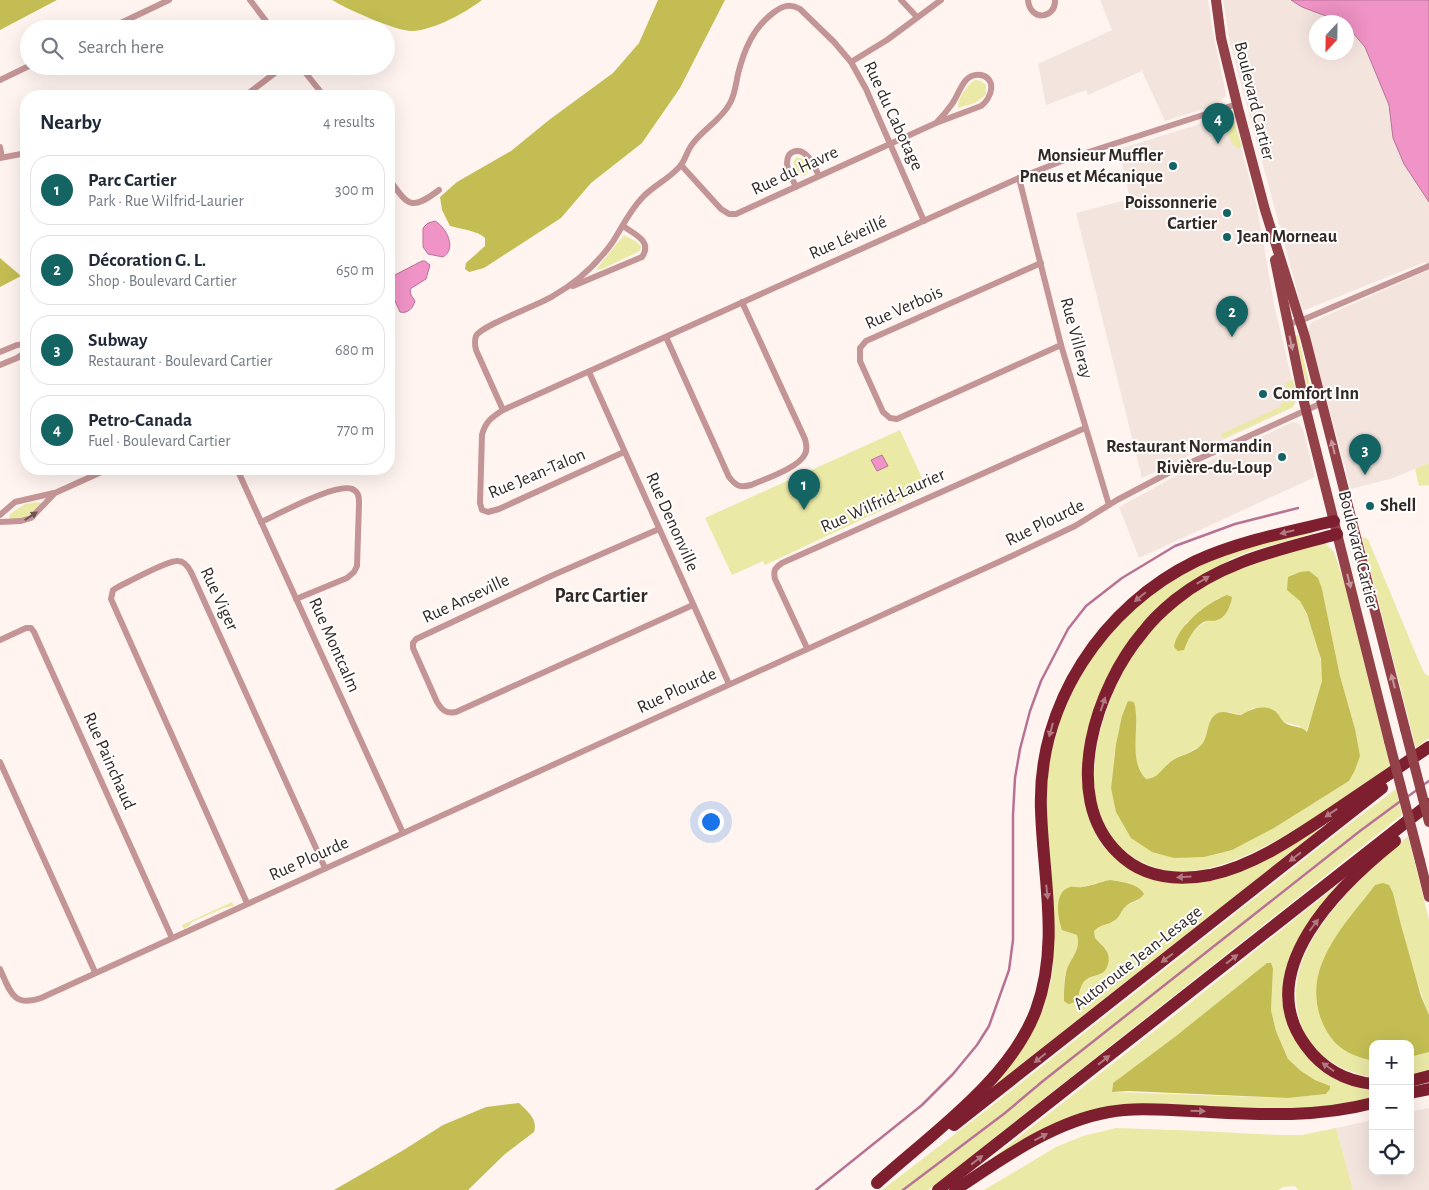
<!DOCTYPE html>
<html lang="en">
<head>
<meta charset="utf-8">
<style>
	body { margin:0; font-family:"Alegreya Sans",sans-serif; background:#f6f6f7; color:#1f2937 }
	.controls { position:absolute; right:15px; bottom:15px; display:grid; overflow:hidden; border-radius:10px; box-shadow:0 5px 20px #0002 }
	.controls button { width:45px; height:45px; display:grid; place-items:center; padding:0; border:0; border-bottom:1px solid #e0e1e3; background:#fff; color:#1f2937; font:25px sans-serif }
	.compass { position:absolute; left:1309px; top:15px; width:45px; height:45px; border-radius:50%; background:#fff; box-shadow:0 5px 20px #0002; rotate:202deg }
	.you { position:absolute; left:710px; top:821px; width:18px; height:18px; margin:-12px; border:4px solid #fff; border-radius:50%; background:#1a73e8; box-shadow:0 0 0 8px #1a73e833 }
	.badge { display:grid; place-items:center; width:32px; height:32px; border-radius:50%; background:#146464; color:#fff; font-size:16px; font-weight:700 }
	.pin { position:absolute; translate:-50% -41px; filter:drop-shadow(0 1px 2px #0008) }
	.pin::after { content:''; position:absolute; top:26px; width:18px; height:15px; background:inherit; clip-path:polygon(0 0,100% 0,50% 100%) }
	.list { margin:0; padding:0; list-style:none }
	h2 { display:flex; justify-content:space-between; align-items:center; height:65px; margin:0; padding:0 20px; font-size:21px }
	h2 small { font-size:16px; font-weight:400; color:#747a83 }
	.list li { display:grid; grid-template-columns:32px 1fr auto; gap:15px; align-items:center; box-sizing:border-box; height:70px; margin:0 10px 10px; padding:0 10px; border:1px solid #e0e1e3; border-radius:20px }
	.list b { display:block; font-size:19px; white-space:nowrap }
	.list p { margin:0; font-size:16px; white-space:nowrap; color:#747a83 }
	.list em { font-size:16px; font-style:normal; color:#747a83 }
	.icon { flex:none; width:28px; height:28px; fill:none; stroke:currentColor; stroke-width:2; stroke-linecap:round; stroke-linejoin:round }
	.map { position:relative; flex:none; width:1429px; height:1190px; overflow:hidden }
	.search { position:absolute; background:#fff; box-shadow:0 5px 20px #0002; left:20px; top:20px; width:375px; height:55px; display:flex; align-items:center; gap:12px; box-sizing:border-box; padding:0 18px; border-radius:28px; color:#747a83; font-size:19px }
	.panel { position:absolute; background:#fff; box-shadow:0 5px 20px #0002; left:20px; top:90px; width:375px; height:385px; border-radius:20px }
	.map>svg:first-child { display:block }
	.built { fill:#f3e4de }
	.green { fill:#ebe9a6; fill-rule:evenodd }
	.forest { fill:#c3bd53 }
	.water { fill:#f093c6; stroke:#b77396 }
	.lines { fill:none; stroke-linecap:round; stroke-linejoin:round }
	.stream { stroke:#b77396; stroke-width:2.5 }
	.minor { stroke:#c49596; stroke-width:6 }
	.primary { stroke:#924149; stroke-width:10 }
	.motorway { stroke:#7d1f2e; stroke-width:12 }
	.primary-bridge { stroke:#924149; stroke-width:10 }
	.oneway { fill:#c3969b }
	.oneway2 { fill:#6d5452 }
	.oneway3 { fill:#b17982 }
	.poi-dot { fill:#146464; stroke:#fff; stroke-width:2 }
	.labels { text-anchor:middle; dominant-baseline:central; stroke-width:4; stroke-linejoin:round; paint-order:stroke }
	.street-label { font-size:18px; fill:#332925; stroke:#fff }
	.poi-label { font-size:18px; font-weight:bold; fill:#332925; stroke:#fff; text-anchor:end }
	.quarter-label { font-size:20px; font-weight:bold; fill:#332925; stroke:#fff }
</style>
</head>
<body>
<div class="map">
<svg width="1429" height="1190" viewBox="0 0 1429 1190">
	<rect width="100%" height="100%" fill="#fff4ef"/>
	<g class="built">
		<polygon points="1100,0 1208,0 1213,33 1226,93 1225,97 1213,106 1165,121 1142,71 1088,95 1086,90 1046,105 1038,64 1112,30"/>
		<polygon points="1223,0 1291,0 1302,7 1342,22 1316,22 1316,52 1346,52 1347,26 1365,47 1389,105 1393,138 1404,164 1429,202 1429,267 1425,262 1305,310 1302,309 1230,43"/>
		<polygon points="1232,114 1257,207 1275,309 1297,400 1293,407 1287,410 1142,478 1076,213 1130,199 1119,149"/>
		<polygon points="1429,270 1429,463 1393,478 1351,489 1308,331 1309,326 1312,322"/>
		<polygon points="1293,422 1299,424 1303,429 1315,477 1139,558 1119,507 1174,477"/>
		<polygon points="1429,1108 1429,1190 1353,1190 1336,1128 1373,1120 1373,1171 1410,1171 1410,1112"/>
	</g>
	<g class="green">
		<path d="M975,80L981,81L986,85V95L975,103L958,108C957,99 967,85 975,80Z"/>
		<polygon points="1232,114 1242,147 1238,148 1232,144 1222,116"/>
		<path d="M797,157L803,159C806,165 810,171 805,176L799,174L793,162Z"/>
		<polygon points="624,235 637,242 641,247 640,251 602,269 597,270 598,267"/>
		<polygon points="1298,335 1311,390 1308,391 1295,336"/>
		<polygon points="1293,380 1297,397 1293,407 1224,438 1221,437 1221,434 1280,407 1282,401 1288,403 1292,392 1287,390 1285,386 1287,382"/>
		<polygon points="900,430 927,489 765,565 763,561 732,575 705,518"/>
		<polygon points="1429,463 1429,485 1419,486 1415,469"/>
		<path d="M35,502L42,503C34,514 22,522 9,518L10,514L25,504Z"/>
		<path d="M1312,531L1313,533L1245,553L1231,559L1195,581L1122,653L1083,777C1083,805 1093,845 1119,860C1124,863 1131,865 1137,866C1153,872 1169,877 1185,882L1317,828L1319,830L991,1088L1020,1052L1032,1032L1043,1009L1051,981L1054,958V926L1046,835L1048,767L1061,716L1082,672L1105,638L1151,593L1196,567L1243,548ZM1110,880L1139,900L1125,906L1118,918L1109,923L1100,925L1094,931L1095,938L1106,949L1108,957V965L1101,974L1087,978L1082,985L1079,994L1064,993C1064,985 1064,976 1067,969C1072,957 1081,949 1077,935L1071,933L1070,887H1082Z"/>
		<polygon points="1362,537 1368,539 1420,664 1425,674 1429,676 1429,738 1416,748"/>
		<path d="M1319,542L1325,543L1334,552L1345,585L1390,766C1338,801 1261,861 1198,870C1173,874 1148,869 1127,853C1059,801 1110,671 1158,622C1178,602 1204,584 1229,572C1238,568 1249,566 1258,563C1279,556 1299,549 1319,542ZM1322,589L1340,676L1355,729L1349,781L1274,828L1111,788C1114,759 1116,728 1129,702L1136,710C1136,731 1130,763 1146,779L1157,777L1168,763L1199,747L1205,740L1211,719L1229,712L1241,715L1253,708L1276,712L1284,722L1299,726L1306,732C1311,718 1321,694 1322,680C1323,653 1312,624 1300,601ZM1218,598L1231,604L1223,617C1200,621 1193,628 1183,650L1186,623Z"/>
		<polygon points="1396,789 1402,815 950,1173 928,1190 882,1190 989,1108 1345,827"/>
		<path d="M1408,836L1429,920V1015C1414,976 1403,934 1393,893L1375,885L1361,903L1316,998C1325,1036 1334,1051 1373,1061V1078C1342,1071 1314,1058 1302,1027C1273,950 1358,882 1408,836Z"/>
		<path d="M1340,883L1288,963L1285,975L1284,986L1300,1045L1373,1088V1098L1356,1103L1287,1110L1128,1105L993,1160L992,1158L1171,1018ZM1267,963L1273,969L1271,1010L1276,1031L1288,1059L1301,1071L1315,1080L1329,1086L1330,1089L1326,1094L1288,1098L1112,1092L1113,1083L1176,1036Z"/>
		<polygon points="232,902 234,906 224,908 192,922 189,926 184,929 182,925"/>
		<polygon points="1429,1052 1429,1071 1410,1075 1410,1057"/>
		<polygon points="1116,1128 1200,1131 1279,1135 1302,1135 1336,1128 1353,1190 1298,1190 1295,1186 1283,1187 1278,1190 984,1190 1056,1147 1083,1136"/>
	</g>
	<g class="forest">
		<polygon points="0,0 57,0 0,30"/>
		<path d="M332,0H482C465,13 434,30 412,31C395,31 347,9 332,0Z"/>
		<path d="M658,0H725L680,88L642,143L591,183L561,218L484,268L469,272L465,269L466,263L485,246V238C478,231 461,229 450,226L442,210L440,197L457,182L511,151L549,120L613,73L639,43Z"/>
		<polygon points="0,258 21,276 0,287"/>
		<path d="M1309,571L1318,578L1322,589L1340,676L1355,729L1360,756L1355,770L1349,781L1274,828L1232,850L1204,857L1174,858L1152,852L1131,838L1116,812L1111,788L1116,744L1122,716L1128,701L1134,702C1141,726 1127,760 1146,779C1158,778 1160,771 1168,764C1178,754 1197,754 1204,741C1209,732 1207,718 1218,713C1225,710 1234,715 1241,715C1252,709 1263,704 1275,711C1279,714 1281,720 1285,723C1293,728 1300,725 1307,732L1322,681L1321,659L1307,614L1300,601L1287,590L1288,577L1300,572Z"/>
		<path d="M1227,595L1232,597C1231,605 1226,618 1217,620C1211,622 1208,619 1202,623C1194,628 1187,641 1184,650L1178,651L1174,647C1177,626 1208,602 1227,595Z"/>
		<path d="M1110,880C1121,882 1138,883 1144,894C1139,902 1130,901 1125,907C1121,911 1120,917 1115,920C1107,926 1102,923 1094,931L1095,938C1098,942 1103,945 1106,950C1111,957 1109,971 1100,974C1093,977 1088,976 1083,983C1078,991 1080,1003 1068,1004L1064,1001C1064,991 1064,979 1067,969C1072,957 1081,949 1077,935L1062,930C1058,918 1053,892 1070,887C1074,886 1078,888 1082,887C1091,886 1100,882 1110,880Z"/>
		<path d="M1383,883L1389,885L1393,893L1401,925L1421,996L1429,1015V1052L1410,1057V1044H1373V1061C1349,1055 1334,1048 1323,1024C1299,969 1344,926 1375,885Z"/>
		<polygon points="1267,963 1271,963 1273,969 1271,1010 1276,1031 1288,1059 1301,1071 1315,1080 1330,1086 1330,1089 1326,1094 1288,1098 1128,1091 1112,1092 1113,1083 1176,1036"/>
		<path d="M519,1103C528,1112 538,1119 534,1132L505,1154L468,1190H334L402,1151L443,1125L486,1107Z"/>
	</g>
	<g class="water">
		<polygon points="1291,0 1429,0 1429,202 1404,164 1393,138 1389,105 1365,47 1347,26 1346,22 1342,22 1302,7"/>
		<path d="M435,221C447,228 457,249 443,257L428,254L423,247V228L428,223Z"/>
		<path d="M422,261H425L430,265L426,279L410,289L411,295L415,301C413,308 408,314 400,312L389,288V278Z"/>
		<polygon points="882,455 888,466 877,471 871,460"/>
	</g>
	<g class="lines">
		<g class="stream">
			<polyline points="1423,785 1429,781"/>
			<polyline points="1407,797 1417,790"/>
			<polyline points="816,1190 922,1105 953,1074 977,1045 989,1026 1009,970 1013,940 1013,815 1015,778 1020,749 1030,711 1041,681 1068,629 1086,606 1122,578 1175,546 1235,524 1298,508"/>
			<polyline points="903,1190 1005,1113 1043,1081 1360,831 1402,800"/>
		</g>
		<g class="minor">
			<polyline points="250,0 272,29"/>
			<polyline points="901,0 917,17"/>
			<path d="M1028,0C1030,22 1056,19 1055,0"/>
			<polyline points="108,29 169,0"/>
			<polyline points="851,62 887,40 941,0"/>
			<polyline points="300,66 324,96"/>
			<polyline points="0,80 29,66"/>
			<polyline points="245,96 284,66"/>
			<polyline points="0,147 2,157"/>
			<polyline points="0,158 26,153"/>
			<path d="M681,165L721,209L729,214H736L936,123L981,106C991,99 998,79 981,75C975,74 970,76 966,80C960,87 957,97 952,104C947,111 942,117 936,123"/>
			<polyline points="1019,178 1061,345 1109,505"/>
			<path d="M389,179C408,205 410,212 439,190"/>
			<path d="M796,187C793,180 788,172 787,164C787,160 788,155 791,153C805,144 815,167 819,176"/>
			<polyline points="1041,263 866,341 860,348 860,361 883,412 890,418 897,419 1061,345"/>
			<path d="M573,286L642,257C653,241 634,234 623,226"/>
			<polyline points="1287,324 1300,321 1429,266"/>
			<path d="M666,337L729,477C736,486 740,488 751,485C765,479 800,467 805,454C808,449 806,444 805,439L742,302"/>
			<polyline points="0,352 17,345 26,344"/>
			<polyline points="0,365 17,358 26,352"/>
			<polyline points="589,372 729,684"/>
			<path d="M503,410L476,350C475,345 474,341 476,336C482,325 539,305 553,296C576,283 596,265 612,243C621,229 629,212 641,199C652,186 670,179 681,165C686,158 688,148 694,142C705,128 722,119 730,103C735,95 736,83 738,74C744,50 753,28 773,13C782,6 790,3 800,9L834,42L851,62L866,89L924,221"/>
			<path d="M624,452L499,509L488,512L482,510L480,503L482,435C485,422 492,417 503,410L1019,178L1067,159L1237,104"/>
			<polyline points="237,469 403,833"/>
			<polyline points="0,515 15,502 54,493"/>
			<polyline points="0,522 21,521 31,518 55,493 108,469"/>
			<path d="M261,522C277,515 340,480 354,490C359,493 359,498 359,504L357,566L354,572L347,578L296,599"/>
			<path d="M659,529L551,576L416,639L413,643V648L437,702C442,710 446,714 456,712L693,605"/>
			<polyline points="0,640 26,628 31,628 34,632 172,938"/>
			<path d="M807,648L775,579C773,570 775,568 782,563L1085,428"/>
			<polyline points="0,762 95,972"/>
			<path d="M247,903L111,599L113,590L118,587C130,581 165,562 176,561C184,560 188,566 191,572L325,868"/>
			<path d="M0,969C10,991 13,1008 41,998L1014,555L1075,526L1117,500L1172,471L1322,403"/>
		</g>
		<g class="primary">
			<polyline points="1216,0 1221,38 1238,108 1265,210 1305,337 1405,729"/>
			<polyline points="1275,260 1304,402 1389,741"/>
			<polyline points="1420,861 1429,897"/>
		</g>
		<g class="motorway">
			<path d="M1337,534C1279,550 1223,561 1175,600C1164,609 1152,620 1143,632C1097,686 1059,796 1118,853C1143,878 1177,881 1210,875C1253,866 1294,838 1330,814C1363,792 1396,769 1429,747"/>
			<polyline points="1410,1081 1429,1076"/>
			<path d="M1373,1084C1345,1081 1322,1068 1306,1046C1250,971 1340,885 1395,841"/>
			<polyline points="1410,1093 1429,1089"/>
			<polyline points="954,1125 1382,788"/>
			<path d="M877,1183C931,1134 1010,1080 1036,1010C1060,945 1043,877 1041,810C1037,704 1103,606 1196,561C1240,541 1288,532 1334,521"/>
			<polyline points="938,1190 1429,804"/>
			<path d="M955,1190C1002,1159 1052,1122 1109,1112C1136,1107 1165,1110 1192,1111C1254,1114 1312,1119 1373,1103"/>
		</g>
		<g class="primary-bridge">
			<polyline points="1405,729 1429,822"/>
			<polyline points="1389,741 1420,861"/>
		</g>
	</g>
	<defs><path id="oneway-solid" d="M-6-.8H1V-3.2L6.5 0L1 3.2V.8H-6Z" transform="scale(1.25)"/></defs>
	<g class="oneway">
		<use href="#oneway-solid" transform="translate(1291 343) rotate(78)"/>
		<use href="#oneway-solid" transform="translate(1333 447) rotate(-104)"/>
		<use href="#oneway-solid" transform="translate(1349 581) rotate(76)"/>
		<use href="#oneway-solid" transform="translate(1393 681) rotate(-105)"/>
	</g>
	<use class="oneway2" href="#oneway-solid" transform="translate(31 516) rotate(-33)"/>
	<g class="oneway3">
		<use href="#oneway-solid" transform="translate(1287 532) rotate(166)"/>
		<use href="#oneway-solid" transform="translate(1203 580) rotate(-31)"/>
		<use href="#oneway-solid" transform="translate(1140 597) rotate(140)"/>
		<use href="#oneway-solid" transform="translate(1103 704) rotate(-71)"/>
		<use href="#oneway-solid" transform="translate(1051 730) rotate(105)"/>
		<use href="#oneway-solid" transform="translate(1331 813) rotate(146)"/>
		<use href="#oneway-solid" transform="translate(1295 857) rotate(142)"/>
		<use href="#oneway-solid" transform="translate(1184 877) rotate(177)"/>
		<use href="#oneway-solid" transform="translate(1047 892) rotate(84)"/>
		<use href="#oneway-solid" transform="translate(1314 925) rotate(-53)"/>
		<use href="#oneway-solid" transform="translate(1167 958) rotate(143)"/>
		<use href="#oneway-solid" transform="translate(1232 959) rotate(-38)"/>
		<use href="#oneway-solid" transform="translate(1040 1058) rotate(141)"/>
		<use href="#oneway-solid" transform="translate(1104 1060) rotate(-38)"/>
		<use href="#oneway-solid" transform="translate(1328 1067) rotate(-145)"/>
		<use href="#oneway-solid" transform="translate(1198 1111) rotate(2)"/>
		<use href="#oneway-solid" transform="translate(1041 1137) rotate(-27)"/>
		<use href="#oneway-solid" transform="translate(977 1160) rotate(-38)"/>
	</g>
	<g class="poi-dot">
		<circle cx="1173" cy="166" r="5"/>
		<circle cx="1227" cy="213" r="5"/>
		<circle cx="1227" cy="237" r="5"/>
		<circle cx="1263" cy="394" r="5"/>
		<circle cx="1282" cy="457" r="5"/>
		<circle cx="1370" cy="506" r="5"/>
	</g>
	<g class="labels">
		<g class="street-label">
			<text transform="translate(1254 101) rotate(76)">Boulevard Cartier</text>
			<text transform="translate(893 116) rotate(65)">Rue du Cabotage</text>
			<text transform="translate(795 171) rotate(-25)">Rue du Havre</text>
			<text transform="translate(848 238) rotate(-24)">Rue Léveillé</text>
			<text transform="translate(904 308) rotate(-24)">Rue Verbois</text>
			<text transform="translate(1076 338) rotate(75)">Rue Villeray</text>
			<text transform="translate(537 474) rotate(-23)">Rue Jean-Talon</text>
			<text transform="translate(883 501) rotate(-24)">Rue Wilfrid-Laurier</text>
			<text transform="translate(672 522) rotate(66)">Rue Denonville</text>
			<text transform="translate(1045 523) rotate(-26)">Rue Plourde</text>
			<text transform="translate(1358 550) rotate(76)">Boulevard Cartier</text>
			<text transform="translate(219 599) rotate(65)">Rue Viger</text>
			<text transform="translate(466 599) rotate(-25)">Rue Anseville</text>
			<text transform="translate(334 645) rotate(66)">Rue Montcalm</text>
			<text transform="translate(677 691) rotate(-25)">Rue Plourde</text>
			<text transform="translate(109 761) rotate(66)">Rue Painchaud</text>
			<text transform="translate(309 859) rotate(-24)">Rue Plourde</text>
			<text transform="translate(1138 958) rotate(-38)">Autoroute Jean-Lesage</text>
		</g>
		<g class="poi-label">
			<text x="1163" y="156">Monsieur Muffler<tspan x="1163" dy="21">Pneus et Mécanique</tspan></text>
			<text x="1217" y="203">Poissonnerie<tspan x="1217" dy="21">Cartier</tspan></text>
			<text x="1237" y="237" text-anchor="start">Jean Morneau</text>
			<text x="1273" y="394" text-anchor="start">Comfort Inn</text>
			<text x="1272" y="447">Restaurant Normandin<tspan x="1272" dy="21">Rivière-du-Loup</tspan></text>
			<text x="1380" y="506" text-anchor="start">Shell</text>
		</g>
		<g class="quarter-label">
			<text x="601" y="596">Parc Cartier</text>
		</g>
	</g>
</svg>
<div class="controls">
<button>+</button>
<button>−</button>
<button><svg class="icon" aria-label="locate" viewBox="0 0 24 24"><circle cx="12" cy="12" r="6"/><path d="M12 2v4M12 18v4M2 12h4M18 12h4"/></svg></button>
</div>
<svg class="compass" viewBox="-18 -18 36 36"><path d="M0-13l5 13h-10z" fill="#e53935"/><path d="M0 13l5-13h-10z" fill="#747a83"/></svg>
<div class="you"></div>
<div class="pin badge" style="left:804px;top:510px">1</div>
<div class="pin badge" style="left:1232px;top:337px">2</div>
<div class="pin badge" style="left:1365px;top:475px">3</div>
<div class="pin badge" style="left:1218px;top:144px">4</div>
<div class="search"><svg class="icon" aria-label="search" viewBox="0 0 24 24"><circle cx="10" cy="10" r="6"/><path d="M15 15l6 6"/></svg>Search here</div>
<section class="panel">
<h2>Nearby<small>4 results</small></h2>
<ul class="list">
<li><span class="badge">1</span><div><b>Parc Cartier</b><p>Park · Rue Wilfrid-Laurier</p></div><em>300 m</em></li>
<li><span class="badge">2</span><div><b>Décoration G. L.</b><p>Shop · Boulevard Cartier</p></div><em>650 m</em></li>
<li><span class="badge">3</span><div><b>Subway</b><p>Restaurant · Boulevard Cartier</p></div><em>680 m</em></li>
<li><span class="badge">4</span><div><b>Petro-Canada</b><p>Fuel · Boulevard Cartier</p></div><em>770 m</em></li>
</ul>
</section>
</div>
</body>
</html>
